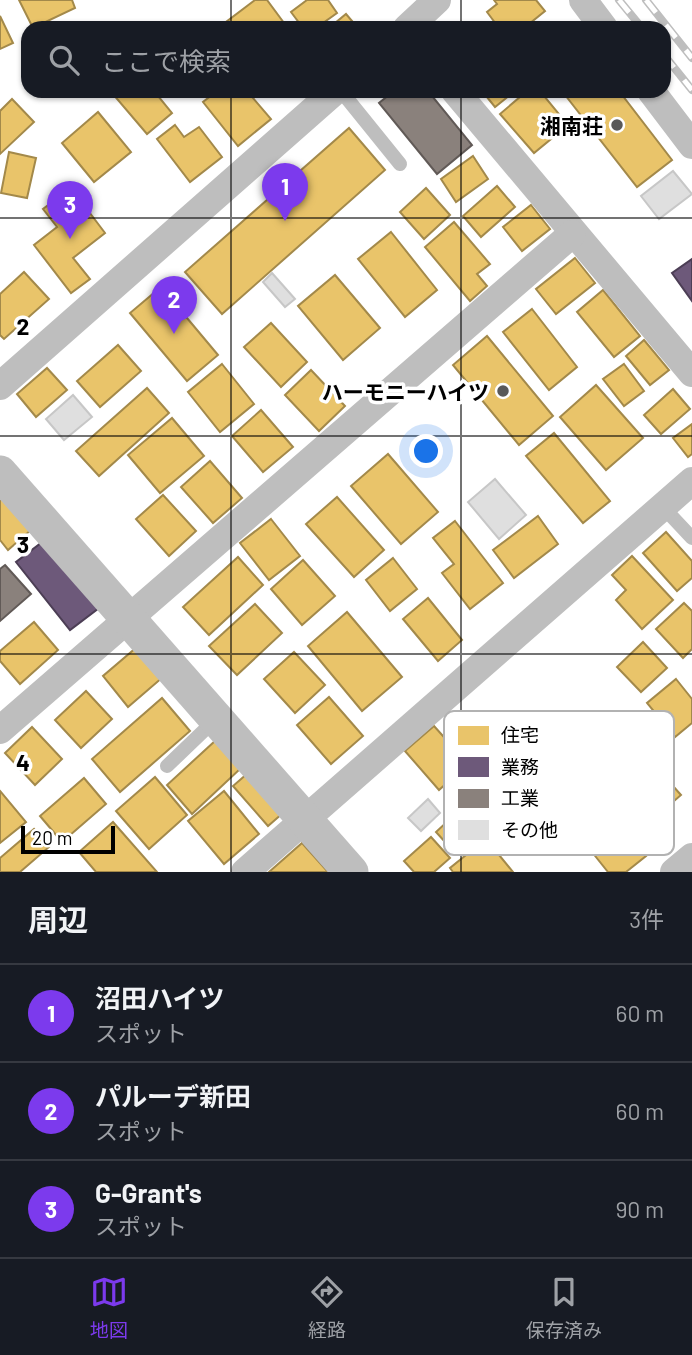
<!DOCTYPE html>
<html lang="ja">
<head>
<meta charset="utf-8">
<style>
	body { margin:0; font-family:Barlow,"Noto Sans JP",sans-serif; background:#20242c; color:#f1f3f6 }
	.scale { position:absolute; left:21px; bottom:18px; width:94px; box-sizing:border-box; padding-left:7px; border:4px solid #000; border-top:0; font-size:19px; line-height:24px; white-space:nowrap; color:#000; -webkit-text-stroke:5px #fff; paint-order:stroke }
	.you { position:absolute; left:427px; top:452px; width:24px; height:24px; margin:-18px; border:5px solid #fff; border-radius:50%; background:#1a73e8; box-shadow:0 0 0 10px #1a73e833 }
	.badge { display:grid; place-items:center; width:46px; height:46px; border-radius:50%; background:#7c3aed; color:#fff; font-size:23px; font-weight:700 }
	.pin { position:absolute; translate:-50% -58px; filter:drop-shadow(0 2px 4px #0008) }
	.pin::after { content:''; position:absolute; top:37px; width:24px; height:21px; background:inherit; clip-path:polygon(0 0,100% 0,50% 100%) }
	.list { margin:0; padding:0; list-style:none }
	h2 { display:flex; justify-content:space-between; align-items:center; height:91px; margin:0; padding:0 28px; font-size:30px }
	h2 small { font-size:23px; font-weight:400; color:#9ea1a6 }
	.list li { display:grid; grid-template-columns:46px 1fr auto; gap:21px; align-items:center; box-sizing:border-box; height:98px; padding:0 28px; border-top:2px solid #363941 }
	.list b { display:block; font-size:26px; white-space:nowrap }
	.list p { margin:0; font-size:23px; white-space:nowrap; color:#9ea1a6 }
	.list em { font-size:23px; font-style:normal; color:#9ea1a6 }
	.icon { flex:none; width:38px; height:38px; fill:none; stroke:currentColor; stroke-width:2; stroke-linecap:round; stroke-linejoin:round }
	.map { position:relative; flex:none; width:692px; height:872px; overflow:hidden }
	.search { position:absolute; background:#171b24; box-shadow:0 2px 5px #0004; left:21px; right:21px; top:21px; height:77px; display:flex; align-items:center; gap:18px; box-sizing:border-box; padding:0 24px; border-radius:21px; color:#9ea1a6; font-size:26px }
	.sheet { height:385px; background:#171b24 }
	nav { display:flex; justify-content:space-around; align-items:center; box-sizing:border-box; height:98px; border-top:2px solid #363941; background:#171b24; font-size:19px; color:#9ea1a6 }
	nav a { display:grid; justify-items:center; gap:4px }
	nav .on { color:#7c3aed }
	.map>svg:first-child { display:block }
	.homes { fill:#e9c46a; stroke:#a3894a; stroke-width:2 }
	.offices { fill:#6d597a; stroke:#4c3e55; stroke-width:2 }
	.industry { fill:#8a817c; stroke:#615a57; stroke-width:2 }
	.building { fill:#dfdfdf; stroke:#c7c7c7; stroke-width:2 }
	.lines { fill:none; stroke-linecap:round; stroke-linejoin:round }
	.service { stroke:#bebebe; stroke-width:14 }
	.minor { stroke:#bebebe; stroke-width:28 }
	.tertiary { stroke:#bebebe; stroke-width:35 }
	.rail-casing { stroke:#bebebe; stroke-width:8 }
	.rail { stroke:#fff; stroke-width:5; stroke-dasharray:16; stroke-linecap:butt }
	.grid { fill:none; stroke:#000; stroke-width:2; stroke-opacity:0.55 }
	.poi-dot { fill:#595959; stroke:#fff; stroke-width:2.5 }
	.labels { text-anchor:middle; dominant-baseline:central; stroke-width:7; stroke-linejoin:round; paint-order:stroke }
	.poi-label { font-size:21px; font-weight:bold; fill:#000; stroke:#fff; text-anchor:end }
	.key { fill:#fff; stroke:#b2b2b2; stroke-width:2 }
	.key-label { font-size:19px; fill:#000 }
	.grid-label { font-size:23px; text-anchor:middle; font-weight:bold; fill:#000; stroke:#fff; stroke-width:7; stroke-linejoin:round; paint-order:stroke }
</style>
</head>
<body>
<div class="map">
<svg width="692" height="872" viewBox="0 0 692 872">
	<rect width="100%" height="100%" fill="#fff"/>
	<g class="homes">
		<polygon points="19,0 72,0 75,8 33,28"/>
		<polygon points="255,0 267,0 287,27 231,28 226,22"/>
		<polygon points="307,0 328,0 337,13 316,28 303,28 291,12"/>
		<polygon points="494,0 536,0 545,11 524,28 499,28 487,12 497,4"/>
		<polygon points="346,14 358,28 329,28"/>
		<polygon points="0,16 13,43 0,49"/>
		<polygon points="115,91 154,91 172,113 147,134 112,93"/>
		<polygon points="217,91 247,91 271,119 238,146 203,102"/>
		<polygon points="482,91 515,91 495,107"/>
		<polygon points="527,91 540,91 568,125 534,153 500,114"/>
		<polygon points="562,91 619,91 672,160 637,187"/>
		<polygon points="12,99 34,122 0,154 0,111"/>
		<polygon points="98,112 131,152 94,182 62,143"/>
		<polygon points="175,125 184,137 199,127 222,157 190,182 157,139"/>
		<polygon points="349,128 385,170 222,314 185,272"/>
		<polygon points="9,152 36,158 27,198 1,193"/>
		<polygon points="473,156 488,179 456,202 441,179"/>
		<polygon points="497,186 515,207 481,237 463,216"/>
		<polygon points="71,188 105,233 73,258 90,279 71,293 34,245 57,227 43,209"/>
		<polygon points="426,188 450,215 424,239 400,212"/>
		<polygon points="531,205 550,229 522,251 503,227"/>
		<polygon points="454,222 490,264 477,274 487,286 470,301 425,247"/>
		<polygon points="391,232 437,290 405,317 358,259"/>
		<polygon points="575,258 595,283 556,314 536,289"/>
		<polygon points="24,272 49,299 4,339 0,335 0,294"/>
		<polygon points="335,275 380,328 343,360 298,306"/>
		<polygon points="161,287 218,355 187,381 130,313"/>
		<polygon points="603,290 640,336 614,357 577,312"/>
		<polygon points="532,309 577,367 549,390 503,332"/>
		<polygon points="271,323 307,362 281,387 244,347"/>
		<polygon points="487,336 553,416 519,445 453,365"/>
		<polygon points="644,340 669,370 650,385 626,356"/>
		<polygon points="118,345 141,371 100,407 77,381"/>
		<polygon points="222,364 254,404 220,432 188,392"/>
		<polygon points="624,364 644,391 624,406 603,379"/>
		<polygon points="47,368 67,390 36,417 17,394"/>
		<polygon points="311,370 345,406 319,431 285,395"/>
		<polygon points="596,385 643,438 606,470 560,417"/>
		<polygon points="147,388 169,413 99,476 76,451"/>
		<polygon points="673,389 690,409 661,434 644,415"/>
		<polygon points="261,410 293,447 263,472 232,436"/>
		<polygon points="172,418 204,456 160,493 128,455"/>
		<polygon points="692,424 692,454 688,457 673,438"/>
		<polygon points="554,433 610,501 583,523 526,456"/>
		<polygon points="388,454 438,512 401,544 351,486"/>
		<polygon points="210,461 242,498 213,523 181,487"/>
		<polygon points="0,495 31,530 8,550 0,540"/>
		<polygon points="163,495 196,531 169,556 136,519"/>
		<polygon points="337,497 384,550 354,577 306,524"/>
		<polygon points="538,516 558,544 514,578 493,550"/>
		<polygon points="271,519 300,556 269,580 240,543"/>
		<polygon points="455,521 503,583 470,609 442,573 454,564 433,538"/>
		<polygon points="666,532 692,561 692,578 677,591 643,553"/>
		<polygon points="632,556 673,600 642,629 616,600 626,590 612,575"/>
		<polygon points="238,557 263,585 209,635 183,607"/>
		<polygon points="393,558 417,589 390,611 366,580"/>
		<polygon points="303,560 335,596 302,625 271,589"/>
		<polygon points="428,598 462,640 438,661 403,619"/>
		<polygon points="684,603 692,611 692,649 683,658 656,629"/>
		<polygon points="255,604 282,633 237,675 209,646"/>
		<polygon points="347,612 402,677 362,711 308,646"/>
		<polygon points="34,622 58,650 20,684 0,661 0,651"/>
		<polygon points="643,642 667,668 641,692 617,667"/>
		<polygon points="137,647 163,677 128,707 103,676"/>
		<polygon points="294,652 325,685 295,713 264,679"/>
		<polygon points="676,679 692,699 692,723 675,737 647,703"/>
		<polygon points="86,691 112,719 81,748 55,720"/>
		<polygon points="329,697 363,736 331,764 297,725"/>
		<polygon points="162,698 190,731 120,792 92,759"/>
		<polygon points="434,726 468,764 439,790 405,751"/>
		<polygon points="32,727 62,759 35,785 5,753"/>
		<polygon points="623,730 681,795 644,827 587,762"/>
		<polygon points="215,741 240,769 192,814 167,785"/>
		<polygon points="248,773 283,813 268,826 233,786"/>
		<polygon points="155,777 187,815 149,849 116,811"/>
		<polygon points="84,778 106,804 62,842 40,816"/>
		<polygon points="493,779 514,802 456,854 436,832"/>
		<polygon points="0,791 26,822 0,843"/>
		<polygon points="224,791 259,834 224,864 188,821"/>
		<polygon points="599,797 646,856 626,872 608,872 568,822"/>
		<polygon points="113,822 157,872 96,872 79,852"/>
		<polygon points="34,829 49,847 20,872 0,872 0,858"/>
		<polygon points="431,837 450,858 434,872 414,872 404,861"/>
		<polygon points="486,839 513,872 453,872 450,868"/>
		<polygon points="302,843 328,872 269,872"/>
	</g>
	<g class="offices">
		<polygon points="692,259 692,301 672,273"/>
		<polygon points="45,540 99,608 70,630 16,562"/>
	</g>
	<g class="industry">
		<polygon points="394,91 428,91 472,145 437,174 379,103"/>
		<polygon points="5,565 31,594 0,621 0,569"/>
	</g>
	<g class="building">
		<polygon points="673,171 692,194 659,219 641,196"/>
		<polygon points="272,273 295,299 285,307 263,282"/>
		<polygon points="73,395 92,417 64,440 46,419"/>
		<polygon points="495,479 526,515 499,539 468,502"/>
		<polygon points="428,799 440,813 421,831 408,818"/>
	</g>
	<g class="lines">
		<g class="service">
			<polyline points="341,91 400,164"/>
			<polyline points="662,506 692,538"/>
			<polyline points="167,766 216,719"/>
		</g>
		<g class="minor">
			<polyline points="583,0 604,28"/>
			<polyline points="407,28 437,0"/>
			<polyline points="455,91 692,373"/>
			<polyline points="651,91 692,145"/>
			<polyline points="0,386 335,91"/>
			<polyline points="0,730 572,234"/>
			<polyline points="245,872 692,481"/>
			<polyline points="674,872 692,857"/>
		</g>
		<polyline class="tertiary" points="0,473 351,872"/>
		<defs>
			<g id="rail">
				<polyline points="619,0 642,28"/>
				<polyline points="646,0 692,58"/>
				<polyline points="664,55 692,90"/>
			</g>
		</defs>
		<use href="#rail" class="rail-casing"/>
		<use href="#rail" class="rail"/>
	</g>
	<path class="grid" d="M231,0V28M461,0V28M231,91V872M461,91V872M0,218H692M0,436H692M0,654H692"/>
	<g class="poi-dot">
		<circle cx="617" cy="125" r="7"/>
		<circle cx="503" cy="391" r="7"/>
	</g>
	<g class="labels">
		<g class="poi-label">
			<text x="603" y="125">湘南荘</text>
			<text x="489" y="391">ハーモニーハイツ</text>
		</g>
	</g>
	<rect x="444" y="711" width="230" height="144" rx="10" class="key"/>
	<rect x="458" y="726" width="31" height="19" fill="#e9c46a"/>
	<rect x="458" y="757" width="31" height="20" fill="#6d597a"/>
	<rect x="458" y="789" width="31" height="19" fill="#8a817c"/>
	<rect x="458" y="820" width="31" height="20" fill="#dfdfdf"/>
	<g class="key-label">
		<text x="501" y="742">住宅</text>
		<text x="501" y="774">業務</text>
		<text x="501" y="805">工業</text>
		<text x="501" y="837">その他</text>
	</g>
	<g class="grid-label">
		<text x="23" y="335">2</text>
		<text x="23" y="553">3</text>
		<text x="23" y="771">4</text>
	</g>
</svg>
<div class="scale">20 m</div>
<div class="you"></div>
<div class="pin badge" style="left:285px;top:221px">1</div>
<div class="pin badge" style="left:174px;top:334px">2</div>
<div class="pin badge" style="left:70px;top:239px">3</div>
<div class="search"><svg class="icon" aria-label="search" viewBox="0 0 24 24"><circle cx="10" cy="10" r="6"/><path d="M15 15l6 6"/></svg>ここで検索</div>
</div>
<section class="sheet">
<h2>周辺<small>3件</small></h2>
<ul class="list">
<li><span class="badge">1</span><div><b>沼田ハイツ</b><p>スポット</p></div><em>60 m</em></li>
<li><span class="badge">2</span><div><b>パルーデ新田</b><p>スポット</p></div><em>60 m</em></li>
<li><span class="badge">3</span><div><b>G-Grant's</b><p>スポット</p></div><em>90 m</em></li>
</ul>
</section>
<nav>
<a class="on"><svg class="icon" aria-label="map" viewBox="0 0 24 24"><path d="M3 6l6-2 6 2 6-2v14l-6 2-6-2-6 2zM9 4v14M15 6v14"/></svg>地図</a>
<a><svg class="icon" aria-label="directions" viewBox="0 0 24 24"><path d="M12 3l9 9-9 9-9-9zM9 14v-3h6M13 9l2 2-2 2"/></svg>経路</a>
<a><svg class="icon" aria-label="saved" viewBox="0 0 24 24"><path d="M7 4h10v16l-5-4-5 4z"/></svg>保存済み</a>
</nav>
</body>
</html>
